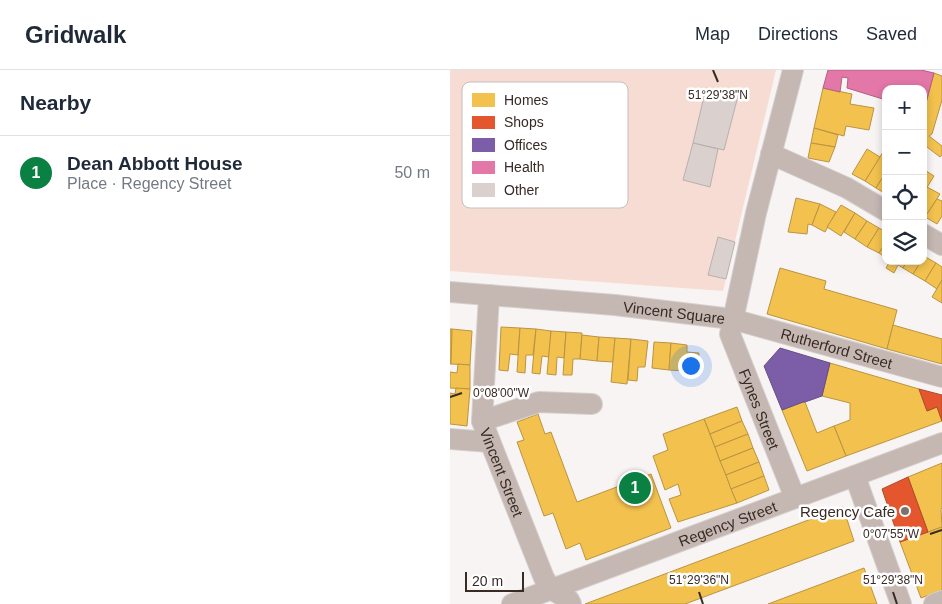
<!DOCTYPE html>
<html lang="en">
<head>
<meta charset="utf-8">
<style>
	body { margin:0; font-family:Helvetica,sans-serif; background:#f2f2f3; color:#1f2937 }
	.controls { position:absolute; right:15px; top:15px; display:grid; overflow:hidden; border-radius:10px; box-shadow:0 2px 8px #0003 }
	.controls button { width:45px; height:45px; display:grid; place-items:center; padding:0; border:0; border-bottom:1px solid #e0e1e3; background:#fff; color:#1f2937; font:25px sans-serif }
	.scale { position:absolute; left:15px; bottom:12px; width:59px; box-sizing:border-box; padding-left:5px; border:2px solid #382a25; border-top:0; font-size:14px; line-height:18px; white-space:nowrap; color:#382a25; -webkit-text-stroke:4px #fff; paint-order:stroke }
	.you { position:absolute; left:240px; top:295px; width:18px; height:18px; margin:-12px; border:4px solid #fff; border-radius:50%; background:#1a73e8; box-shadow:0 0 0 8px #1a73e833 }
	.badge { display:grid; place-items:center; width:32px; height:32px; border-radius:50%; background:#0b8043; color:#fff; font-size:16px; font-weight:700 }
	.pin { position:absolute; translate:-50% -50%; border:2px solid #fff; box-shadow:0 1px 5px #0006 }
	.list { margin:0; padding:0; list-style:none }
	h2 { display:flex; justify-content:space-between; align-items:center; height:65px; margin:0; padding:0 20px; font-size:21px }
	h2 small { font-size:16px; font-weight:400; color:#747a83 }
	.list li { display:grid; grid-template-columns:32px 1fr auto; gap:15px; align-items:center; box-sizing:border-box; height:75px; padding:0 20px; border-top:1px solid #e0e1e3 }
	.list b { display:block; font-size:19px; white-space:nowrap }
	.list p { margin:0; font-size:16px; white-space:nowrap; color:#747a83 }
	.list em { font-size:16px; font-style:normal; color:#747a83 }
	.icon { flex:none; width:28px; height:28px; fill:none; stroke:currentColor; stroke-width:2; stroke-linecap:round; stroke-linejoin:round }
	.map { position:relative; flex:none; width:492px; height:534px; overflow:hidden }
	header { display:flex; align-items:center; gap:30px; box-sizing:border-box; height:70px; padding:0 25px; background:#fff; border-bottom:1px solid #e0e1e3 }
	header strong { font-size:24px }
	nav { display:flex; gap:28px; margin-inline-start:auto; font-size:18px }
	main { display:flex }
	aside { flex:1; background:#fff }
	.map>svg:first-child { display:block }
	.green { fill:#f7dcd3 }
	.homes { fill:#f2c14e; stroke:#ba9442 }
	.shops { fill:#e4572e; stroke:#b04a2b }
	.offices { fill:#7b5ea7; stroke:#674e80 }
	.health { fill:#e377a8; stroke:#b06081 }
	.building { fill:#dad1cf; stroke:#b8b0ae }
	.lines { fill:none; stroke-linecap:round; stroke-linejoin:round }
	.minor-casing { stroke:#d5d0cf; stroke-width:22 }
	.minor { stroke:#c5b7b2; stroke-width:20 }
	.ticks { fill:none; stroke:#382a25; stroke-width:2 }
	.poi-dot { fill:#7b716d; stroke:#fff; stroke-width:2 }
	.labels { text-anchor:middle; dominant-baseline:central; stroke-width:5; stroke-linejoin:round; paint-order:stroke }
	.street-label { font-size:15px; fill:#382a25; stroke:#fff }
	.poi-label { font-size:15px; fill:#382a25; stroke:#fff; text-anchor:end }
	.key { fill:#fff; stroke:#c3bfbe; stroke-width:1 }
	.key-label { font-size:14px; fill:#382a25 }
	.ticks-label { font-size:12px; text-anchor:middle; fill:#382a25; stroke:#fff; stroke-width:5; stroke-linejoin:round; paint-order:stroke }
</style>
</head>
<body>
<header>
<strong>Gridwalk</strong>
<nav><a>Map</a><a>Directions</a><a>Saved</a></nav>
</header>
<main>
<aside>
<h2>Nearby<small></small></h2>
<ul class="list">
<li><span class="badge">1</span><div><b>Dean Abbott House</b><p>Place · Regency Street</p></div><em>50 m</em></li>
</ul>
</aside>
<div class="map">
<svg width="492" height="534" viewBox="0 0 492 534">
	<rect width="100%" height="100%" fill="#f8f4f3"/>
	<polygon class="green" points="0,0 326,0 273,221 0,201"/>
	<g class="homes">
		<polygon points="484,3 492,6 492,30 482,64 479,66 492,76 492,85 490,87 473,74 473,44"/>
		<polygon points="373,18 402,24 400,34 424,38 419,60 396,56 394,66 364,58"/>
		<polygon points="364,58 388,65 385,77 361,73"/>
		<polygon points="361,73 385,77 379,92 358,88"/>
		<polygon points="436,77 436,102 426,118 415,111"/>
		<polygon points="417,79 430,87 415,111 402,104"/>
		<polygon points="473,99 484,106 473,124"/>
		<polygon points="436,102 436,124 426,118"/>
		<polygon points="477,117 490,124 475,147 473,146 473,124"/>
		<polygon points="346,128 370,134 362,155 358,154 357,164 338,162"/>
		<polygon points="487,129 492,131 492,146 487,154 475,147"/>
		<polygon points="370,134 386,142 375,162 362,155"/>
		<polygon points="391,135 405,143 391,166 377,157"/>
		<polygon points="405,143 417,151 405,169 394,162"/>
		<polygon points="417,151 429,158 417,177 405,169"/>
		<polygon points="429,158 436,162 436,172 429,183 417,177"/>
		<polygon points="436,172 436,188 429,183"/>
		<polygon points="474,186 486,193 475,211 463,204 471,191 473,191"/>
		<polygon points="440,191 457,191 453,198 448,195 444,203 436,198"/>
		<polygon points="457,191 471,191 463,204 453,198"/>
		<polygon points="486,193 492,197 492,210 487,219 475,211"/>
		<polygon points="330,198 376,211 374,219 447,240 437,279 317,244"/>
		<polygon points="492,210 492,233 482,227"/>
		<polygon points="443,255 492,269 492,294 437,279"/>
		<polygon points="51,257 70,258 68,285 60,284 58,301 49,300"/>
		<polygon points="70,258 86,259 83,285 76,285 75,303 67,302"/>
		<polygon points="0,259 2,259 1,294 0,294"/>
		<polygon points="2,259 22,261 20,295 1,294"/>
		<polygon points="86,259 101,261 99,287 92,286 90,304 82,303"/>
		<polygon points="101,261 116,262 114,288 107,287 106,305 97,304"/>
		<polygon points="116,262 132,263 130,289 123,289 122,305 113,305"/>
		<polygon points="132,265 149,267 147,291 130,289"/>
		<polygon points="149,267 165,268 163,292 147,291"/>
		<polygon points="165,268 181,269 177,314 161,312"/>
		<polygon points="181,269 198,271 195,297 188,297 187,311 178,310"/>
		<polygon points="204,272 221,273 219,300 202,298"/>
		<polygon points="221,273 237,275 237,282 249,283 248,295 236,294 235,301 219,300"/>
		<polygon points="380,293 469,319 477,341 487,337 492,351 396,386 384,356 400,350 400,333 372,326"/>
		<polygon points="8,294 20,295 20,319 0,318 0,302 7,303"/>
		<polygon points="6,318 20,319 17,356 0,354 0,323 5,324"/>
		<polygon points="353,332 355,332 367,363 384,356 396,386 357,401 332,340"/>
		<polygon points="287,337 292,351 260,364 254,349"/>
		<polygon points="88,344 95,364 101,362 127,432 201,404 221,458 136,490 130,473 116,479 103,443 94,446 67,372 74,370 67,352"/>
		<polygon points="254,349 287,433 228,452 219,429 231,425 228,414 215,420 203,386 218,380 213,364"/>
		<polygon points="292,351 298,364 265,377 260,364"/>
		<polygon points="298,364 303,378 270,391 265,377"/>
		<polygon points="303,378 309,392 276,405 270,391"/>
		<polygon points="309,392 314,406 281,419 276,405"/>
		<polygon points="492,393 492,438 491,439 492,457 478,462 458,407"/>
		<polygon points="314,406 319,420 287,433 281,419"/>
		<polygon points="393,437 404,471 235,534 135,534"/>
		<polygon points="492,457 492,520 471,528 450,472"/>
		<polygon points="414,498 427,534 318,534"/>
	</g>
	<g class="shops">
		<polygon points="469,319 492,325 492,351 487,337 477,341"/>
		<polygon points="458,407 478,462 450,472 432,419"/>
	</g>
	<polygon class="offices" points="330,278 380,293 372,326 355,332 353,332 332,340 314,296"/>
	<polygon class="health" points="378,0 471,0 484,3 473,44 473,19 436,19 436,30 397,18 398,8 392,7 390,22 373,18"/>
	<g class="building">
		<polygon points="256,18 288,26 274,80 243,73"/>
		<polygon points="243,73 268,79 260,117 233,110"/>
		<polygon points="268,167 285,172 276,209 258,205"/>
	</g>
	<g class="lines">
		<defs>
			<g id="minor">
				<path id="s1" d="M343,0L306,143L280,264L345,428"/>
				<polyline points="321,84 397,118 436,141"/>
				<polyline points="473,164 492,175"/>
				<path id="s2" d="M0,222L165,235L282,249L492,307"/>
				<path id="s3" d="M39,225L32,351L94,508L101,519L119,530L121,534"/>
				<polyline points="32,351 89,332 142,334"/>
				<polyline points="0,369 40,372"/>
				<polyline points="405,406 451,534"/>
				<path id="s4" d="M62,534L492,373"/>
				<polyline points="484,534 492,531"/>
			</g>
		</defs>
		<use href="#minor" class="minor-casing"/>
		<use href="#minor" class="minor"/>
	</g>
	<path class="ticks" d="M263,0L268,12M0,327L12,323M480,464L492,460M249,522L253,534M443,522L447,534"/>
	<circle class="poi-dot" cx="455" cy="441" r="5"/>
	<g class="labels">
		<g class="street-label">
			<text stroke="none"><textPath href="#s2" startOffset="225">Vincent Square</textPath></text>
			<text stroke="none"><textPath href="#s2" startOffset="392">Rutherford Street</textPath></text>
			<text stroke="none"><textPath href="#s1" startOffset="352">Fynes Street</textPath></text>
			<text stroke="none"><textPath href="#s3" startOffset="181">Vincent Street</textPath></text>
			<text stroke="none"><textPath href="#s4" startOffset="230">Regency Street</textPath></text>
		</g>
		<g class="poi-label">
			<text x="445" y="441">Regency Cafe</text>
		</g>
	</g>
	<rect x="12" y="12" width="166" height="126" rx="8" class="key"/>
	<rect x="22" y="23" width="23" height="14" fill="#f2c14e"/>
	<rect x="22" y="46" width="23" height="13" fill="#e4572e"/>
	<rect x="22" y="68" width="23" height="14" fill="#7b5ea7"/>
	<rect x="22" y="91" width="23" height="13" fill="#e377a8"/>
	<rect x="22" y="113" width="23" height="14" fill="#dad1cf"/>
	<g class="key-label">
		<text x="54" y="35">Homes</text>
		<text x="54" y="57">Shops</text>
		<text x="54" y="80">Offices</text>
		<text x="54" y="102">Health</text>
		<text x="54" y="125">Other</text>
	</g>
	<g class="ticks-label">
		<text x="268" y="29">51°29'38"N</text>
		<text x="51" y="327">0°08'00"W</text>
		<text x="441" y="468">0°07'55"W</text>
		<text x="249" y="514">51°29'36"N</text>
		<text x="443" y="514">51°29'38"N</text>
	</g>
</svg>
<div class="controls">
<button>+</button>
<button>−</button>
<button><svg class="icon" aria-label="locate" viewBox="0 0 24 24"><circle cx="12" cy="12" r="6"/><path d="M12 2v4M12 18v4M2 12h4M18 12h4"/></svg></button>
<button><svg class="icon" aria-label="layers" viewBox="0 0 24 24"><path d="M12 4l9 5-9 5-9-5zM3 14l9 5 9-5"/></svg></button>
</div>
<div class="scale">20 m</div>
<div class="you"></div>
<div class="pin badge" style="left:185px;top:418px">1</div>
</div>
</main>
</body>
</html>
